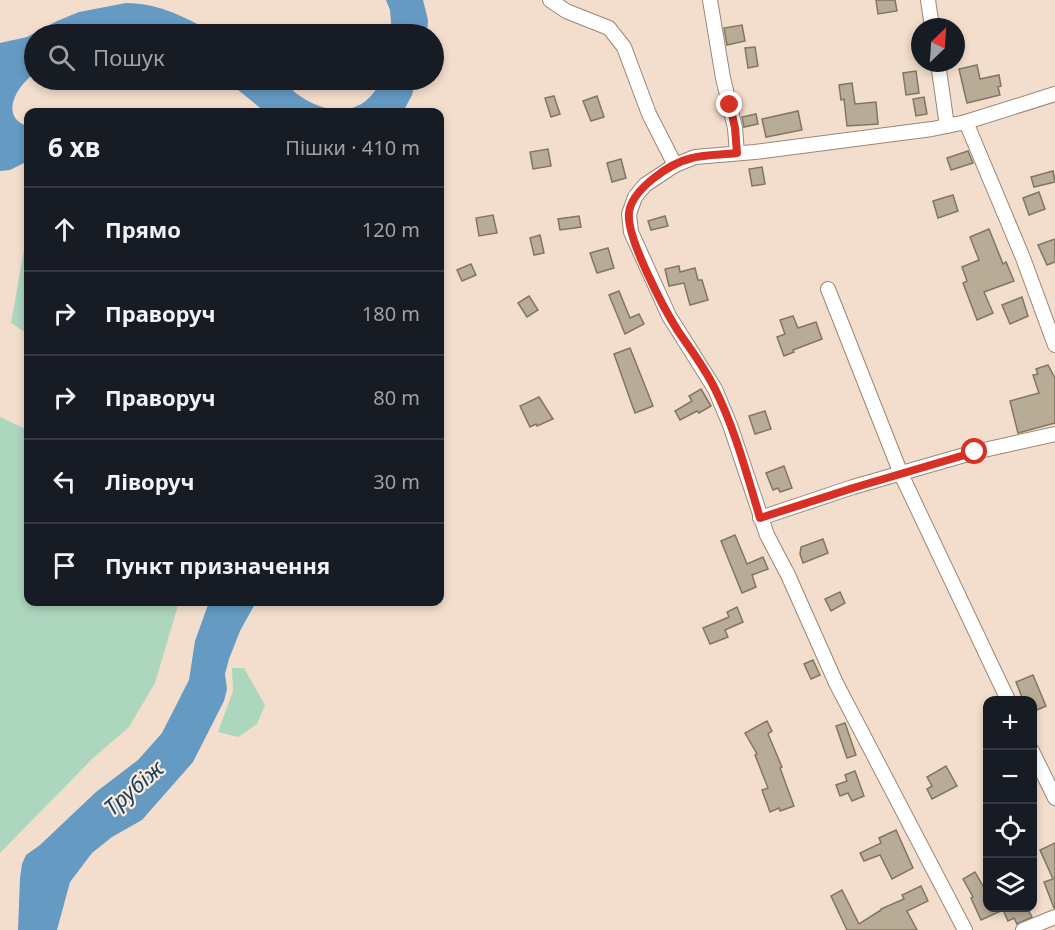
<!DOCTYPE html>
<html lang="uk">
<head>
<meta charset="utf-8">
<style>
	body { margin:0; font-family:"Noto Sans",sans-serif; background:#242831; color:#f1f3f6 }
	.controls { position:absolute; right:18px; bottom:18px; display:grid; overflow:hidden; border-radius:12px; box-shadow:0 3px 9px #0003 }
	.controls button { width:54px; height:54px; display:grid; place-items:center; padding:0; border:0; border-bottom:2px solid #363941; background:#171b24; color:#f1f3f6; font:30px sans-serif }
	.compass { position:absolute; left:911px; top:18px; width:54px; height:54px; border-radius:50%; background:#171b24; box-shadow:0 3px 9px #0003; rotate:25deg }
	.stop { position:absolute; width:18px; height:18px; margin:-14px; border:4px solid #d93025; border-radius:50%; background:#fff }
	.stop.end { background:#d93025; border-color:#fff; box-shadow:0 2px 6px #0008 }
	.list { margin:0; padding:0; list-style:none }
	h2 { display:flex; justify-content:space-between; align-items:center; height:78px; margin:0; padding:0 24px; font-size:26px }
	h2 small { font-size:20px; font-weight:400; color:#9ea1a6 }
	.list li { display:grid; grid-template-columns:39px 1fr auto; gap:18px; align-items:center; box-sizing:border-box; height:84px; padding:0 24px; border-top:2px solid #363941 }
	.list b { display:block; font-size:22px; white-space:nowrap }
	.list em { font-size:20px; font-style:normal; color:#9ea1a6 }
	.icon { flex:none; width:33px; height:33px; fill:none; stroke:currentColor; stroke-width:2; stroke-linecap:round; stroke-linejoin:round }
	.map { position:relative; flex:none; width:1055px; height:930px; overflow:hidden }
	.search { position:absolute; background:#171b24; box-shadow:0 3px 9px #0003; left:24px; top:24px; width:420px; height:66px; display:flex; align-items:center; gap:15px; box-sizing:border-box; padding:0 21px; border-radius:33px; color:#9ea1a6; font-size:22px }
	.panel { position:absolute; background:#171b24; box-shadow:0 3px 9px #0003; left:24px; top:108px; width:420px; height:498px; border-radius:12px }
	.map>svg:first-child { display:block }
	.green { fill:#add6be }
	.water { fill:#659ac3 }
	.building { fill:#b9ac97; stroke:#827562; stroke-width:1.5 }
	.lines { fill:none; stroke-linecap:round; stroke-linejoin:round }
	.street-casing { stroke:#9a8777; stroke-width:16 }
	.street { stroke:#fff; stroke-width:14 }
	.route { stroke:#d93025; stroke-width:8 }
	.labels { text-anchor:middle; dominant-baseline:central; stroke-width:4.5; stroke-linejoin:round; paint-order:stroke }
	.water-label { font-size:22px; font-style:italic; fill:#17405d; stroke:#fdecde }
</style>
</head>
<body>
<div class="map">
<svg width="1055" height="930" viewBox="0 0 1055 930">
	<rect width="100%" height="100%" fill="#f3decd"/>
	<g class="green">
		<polygon points="28,241 28,334 11,323 25,244"/>
		<polygon points="0,417 28,430 28,602 179,602 155,683 129,727 92,759 0,853"/>
		<polygon points="232,668 244,668 265,705 257,724 238,737 218,732 233,691"/>
	</g>
	<g class="water">
		<polygon points="386,0 423,0 428,20 427,34 392,34 390,10"/>
		<path d="M126,3C159,3 187,18 216,34H34V74C15,87 0,118 28,126V161L10,170L0,171V43L27,37L57,21L79,12Z"/>
		<path d="M226,80C239,79 266,77 278,80C285,81 293,92 300,96C331,117 365,116 381,80H416L412,95L403,112H265Z"/>
		<polygon points="209,602 256,602 240,631 229,659 225,674 227,689 224,701 193,762 142,820 112,837 92,853 70,882 57,930 18,930 20,878 22,864 26,855 40,845 96,792 138,760 162,733 189,680 195,641"/>
	</g>
	<g class="building">
		<polygon points="876,0 895,0 897,11 878,14"/>
		<polygon points="742,25 745,41 727,45 724,28"/>
		<polygon points="755,47 758,66 748,68 745,48"/>
		<polygon points="977,65 980,79 999,75 1001,86 998,87 1000,95 967,103 959,69"/>
		<polygon points="916,71 919,93 906,95 903,73"/>
		<polygon points="852,83 855,104 876,102 878,124 847,126 844,99 841,100 839,85"/>
		<polygon points="554,96 560,114 551,117 545,98"/>
		<polygon points="597,96 604,117 591,121 583,101"/>
		<polygon points="924,97 927,114 916,116 913,99"/>
		<polygon points="798,111 802,130 766,137 762,119"/>
		<polygon points="756,114 758,124 744,127 742,117"/>
		<polygon points="548,149 551,166 533,169 530,152"/>
		<polygon points="968,151 973,163 951,170 947,158"/>
		<polygon points="621,159 626,178 612,182 607,163"/>
		<polygon points="762,167 765,184 752,186 749,169"/>
		<polygon points="1053,171 1055,182 1034,187 1031,177"/>
		<polygon points="1039,192 1045,209 1029,215 1023,198"/>
		<polygon points="953,195 958,211 938,218 933,201"/>
		<polygon points="493,215 497,233 479,236 476,218"/>
		<polygon points="579,216 581,227 560,230 558,219"/>
		<polygon points="665,216 668,226 651,230 648,221"/>
		<polygon points="989,229 1003,264 1006,262 1014,281 984,292 993,313 977,320 963,283 967,281 962,267 979,260 970,237"/>
		<polygon points="540,235 544,253 534,255 530,238"/>
		<polygon points="1055,239 1055,262 1047,265 1038,245"/>
		<polygon points="608,248 614,268 597,273 590,253"/>
		<polygon points="471,264 476,275 462,281 457,270"/>
		<polygon points="679,266 680,272 695,268 698,280 702,280 708,300 690,305 684,283 669,286 665,269"/>
		<polygon points="619,291 630,318 639,314 644,324 625,334 609,295"/>
		<polygon points="529,296 538,310 527,317 518,303"/>
		<polygon points="1022,297 1028,316 1010,324 1002,305"/>
		<polygon points="793,316 798,328 816,322 822,339 793,350 794,352 784,356 777,337 785,334 780,320"/>
		<polygon points="630,348 653,406 635,413 614,354"/>
		<polygon points="1048,365 1055,378 1055,423 1018,433 1010,401 1039,393 1033,375 1038,374 1036,369"/>
		<polygon points="701,389 711,406 699,413 697,411 680,420 675,411 692,401 689,396"/>
		<polygon points="539,397 553,419 537,426 536,424 530,427 520,406"/>
		<polygon points="765,411 771,429 755,434 749,416"/>
		<polygon points="784,466 792,488 780,492 778,488 773,490 766,473"/>
		<polygon points="735,535 747,564 763,557 768,569 752,575 756,587 742,593 721,541"/>
		<polygon points="823,539 828,553 803,563 800,554 801,547"/>
		<polygon points="840,592 845,603 831,611 825,599"/>
		<polygon points="737,607 743,622 725,630 728,637 710,644 703,628 729,617 727,612"/>
		<polygon points="813,660 820,675 811,679 804,664"/>
		<polygon points="1033,675 1046,706 1032,712 1032,700 1023,700 1016,682"/>
		<polygon points="767,721 772,731 768,734 782,767 780,768 794,806 780,811 779,808 770,812 762,790 768,788 755,755 757,754 745,733"/>
		<polygon points="845,723 856,755 847,758 836,726"/>
		<polygon points="946,766 957,786 932,799 927,789 932,786 927,777"/>
		<polygon points="855,771 864,796 852,801 848,793 840,796 836,785 847,781 845,775"/>
		<polygon points="896,830 913,868 892,879 880,855 864,861 860,853 881,843 879,838"/>
		<polygon points="1055,843 1055,908 1054,908 1044,882 1053,879 1040,850"/>
		<polygon points="975,872 987,893 987,908 1027,908 1032,917 1017,924 1014,918 1008,921 1003,910 981,920 971,898 973,897 963,879"/>
		<polygon points="921,886 928,901 907,911 917,930 847,930 831,896 842,890 859,924 881,910 881,909 904,899 902,895"/>
	</g>
	<g class="lines">
		<defs>
			<g id="street">
				<polyline points="550,0 566,11 609,28 624,47 649,114 675,165 695,157 755,152 932,129 966,122 1055,94"/>
				<polyline points="710,0 723,78 735,128 737,153"/>
				<polyline points="928,0 932,27"/>
				<polyline points="938,63 947,126"/>
				<polyline points="966,122 1023,258 1055,345"/>
				<polyline points="675,165 645,185 635,197 629,214 631,232 669,316 715,389 730,425 767,535 788,575 836,683 965,930"/>
				<polyline points="828,289 901,474 1008,700"/>
				<polyline points="760,518 853,487 975,452 1055,434"/>
				<polyline points="1032,751 1055,798"/>
				<polyline points="1023,930 1055,917"/>
			</g>
		</defs>
		<use href="#street" class="street-casing"/>
		<use href="#street" class="street"/>
	</g>
	<g class="lines">
		<path class="route" d="M730,105L735,128L737,153C722,155 706,154 692,158C670,163 631,190 629,213C626,237 664,309 678,331C691,350 705,368 715,389C735,429 747,475 760,518L853,488L975,452"/>
	</g>
	<g class="labels">
		<g class="water-label">
			<text transform="translate(133 787) rotate(-41)">Трубіж</text>
		</g>
	</g>
</svg>
<div class="controls">
<button>+</button>
<button>−</button>
<button><svg class="icon" aria-label="locate" viewBox="0 0 24 24"><circle cx="12" cy="12" r="6"/><path d="M12 2v4M12 18v4M2 12h4M18 12h4"/></svg></button>
<button><svg class="icon" aria-label="layers" viewBox="0 0 24 24"><path d="M12 4l9 5-9 5-9-5zM3 14l9 5 9-5"/></svg></button>
</div>
<svg class="compass" viewBox="-18 -18 36 36"><path d="M0-13l5 13h-10z" fill="#e53935"/><path d="M0 13l5-13h-10z" fill="#9ea1a6"/></svg>
<div class="stop" style="left:975px;top:452px"></div>
<div class="stop end" style="left:730px;top:105px"></div>
<div class="search"><svg class="icon" aria-label="search" viewBox="0 0 24 24"><circle cx="10" cy="10" r="6"/><path d="M15 15l6 6"/></svg>Пошук</div>
<section class="panel">
<h2>6 хв<small>Пішки · 410 m</small></h2>
<ul class="list">
<li><svg class="icon" aria-label="ahead" viewBox="0 0 24 24"><path d="M12 20V5M6 11l6-6 6 6"/></svg><div><b>Прямо</b></div><em>120 m</em></li>
<li><svg class="icon" aria-label="right" viewBox="0 0 24 24"><path d="M7 20v-9h11M14 6l5 5-5 5"/></svg><div><b>Праворуч</b></div><em>180 m</em></li>
<li><svg class="icon" aria-label="right" viewBox="0 0 24 24"><path d="M7 20v-9h11M14 6l5 5-5 5"/></svg><div><b>Праворуч</b></div><em>80 m</em></li>
<li><svg class="icon" aria-label="left" viewBox="0 0 24 24"><path d="M17 20v-9H6M10 6l-5 5 5 5"/></svg><div><b>Ліворуч</b></div><em>30 m</em></li>
<li><svg class="icon" aria-label="arrive" viewBox="0 0 24 24"><path d="M6 21V4h12l-3 4 3 4H6"/></svg><div><b>Пункт призначення</b></div></li>
</ul>
</section>
</div>
</body>
</html>
